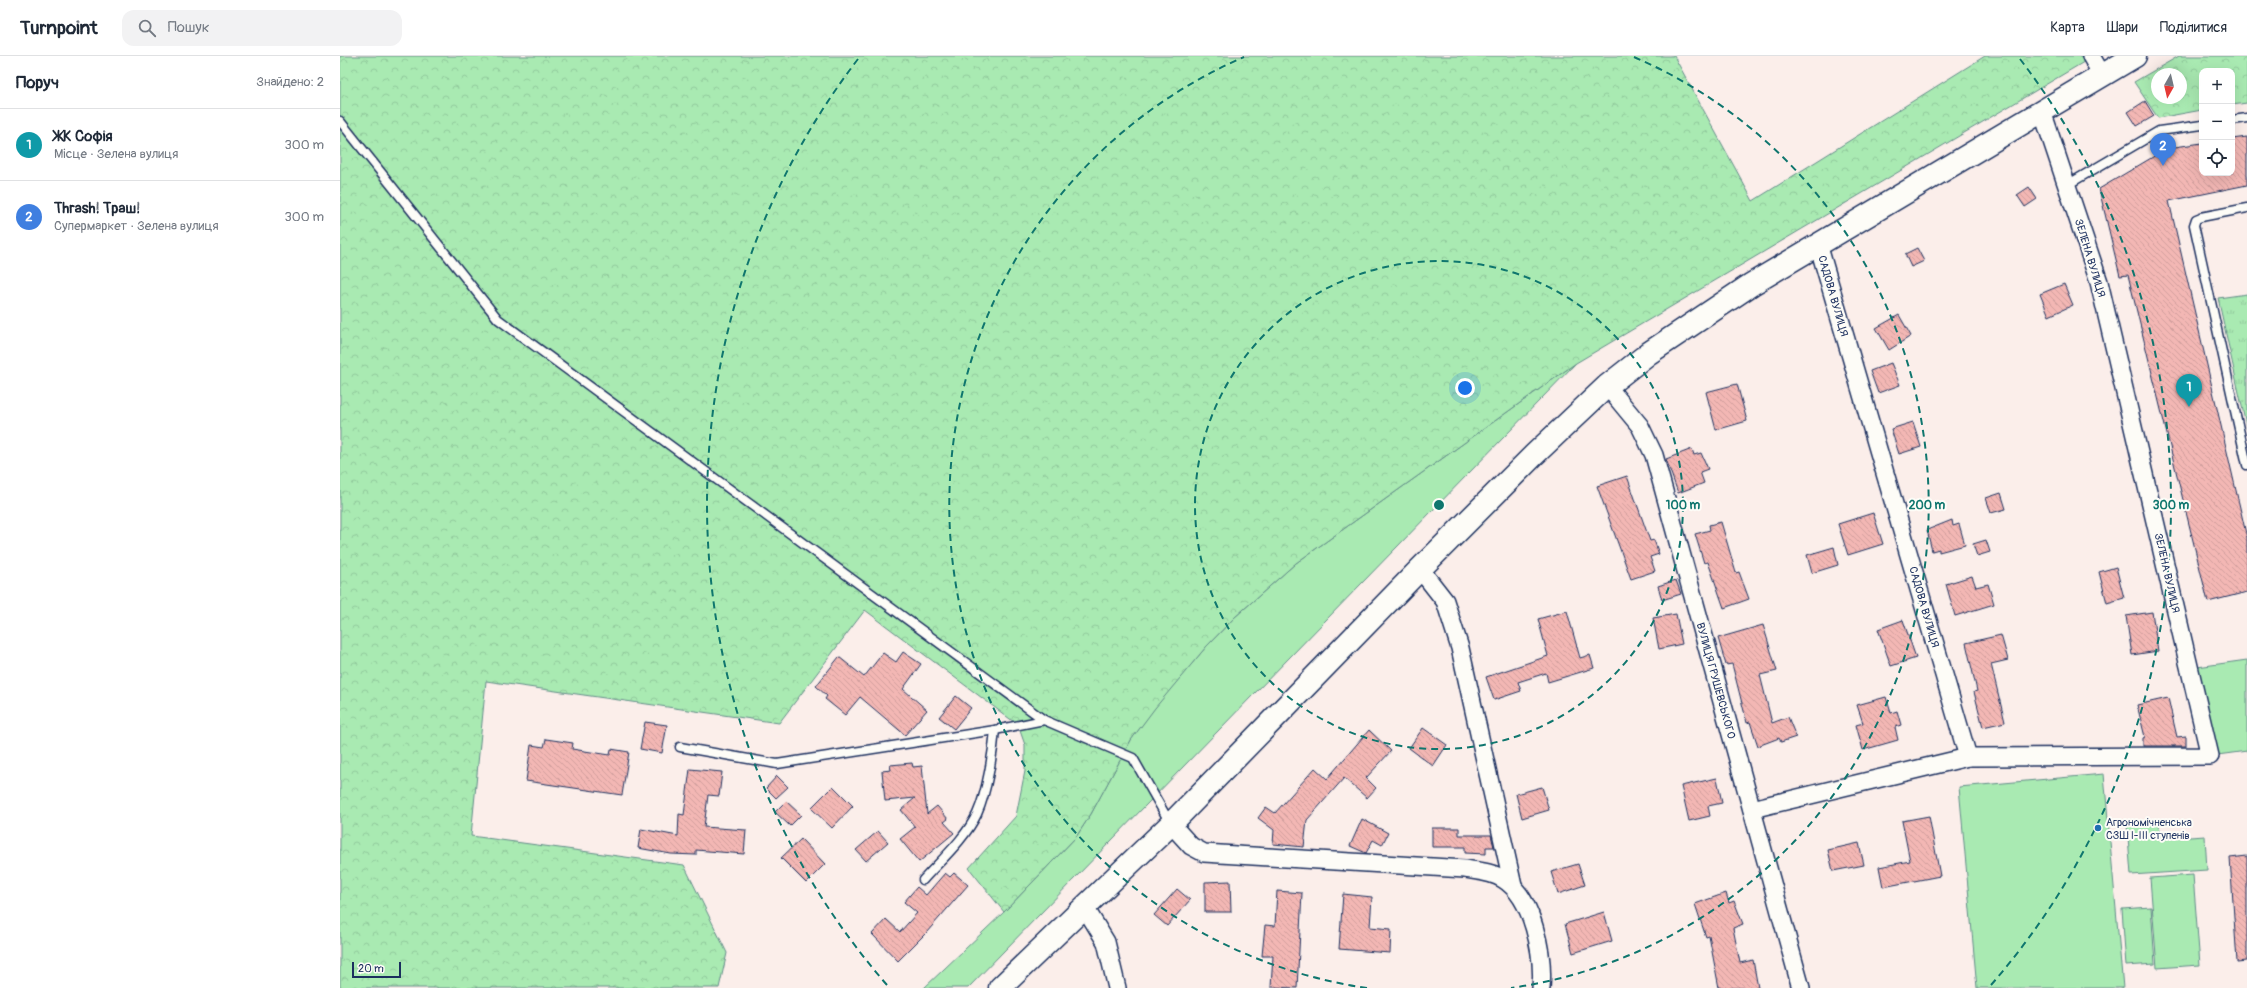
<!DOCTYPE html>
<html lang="uk">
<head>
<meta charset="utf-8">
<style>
	body { margin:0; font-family:Pangolin,sans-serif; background:#f2f2f3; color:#1f2937 }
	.controls { position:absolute; right:12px; top:12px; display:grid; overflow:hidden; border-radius:8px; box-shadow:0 4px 16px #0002 }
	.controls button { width:36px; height:36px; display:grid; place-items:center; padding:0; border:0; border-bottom:1px solid #e0e1e3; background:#fff; color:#1f2937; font:20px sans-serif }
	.compass { position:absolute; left:1811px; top:12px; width:36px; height:36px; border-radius:50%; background:#fff; box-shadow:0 4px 16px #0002; rotate:188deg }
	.scale { position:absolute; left:12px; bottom:10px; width:49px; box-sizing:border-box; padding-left:4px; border:2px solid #1b2f5e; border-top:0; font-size:11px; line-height:14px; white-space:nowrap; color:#1b2f5e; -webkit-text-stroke:3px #fdfcf7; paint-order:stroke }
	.you { position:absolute; left:1125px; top:332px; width:14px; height:14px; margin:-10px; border:3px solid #fff; border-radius:50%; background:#1a73e8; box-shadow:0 0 0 6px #1a73e833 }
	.badge { display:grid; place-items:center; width:26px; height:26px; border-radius:50%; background:#1f6fb2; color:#fff; font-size:13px; font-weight:700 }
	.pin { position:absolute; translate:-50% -33px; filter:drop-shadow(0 1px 2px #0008) }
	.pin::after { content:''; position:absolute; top:21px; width:14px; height:12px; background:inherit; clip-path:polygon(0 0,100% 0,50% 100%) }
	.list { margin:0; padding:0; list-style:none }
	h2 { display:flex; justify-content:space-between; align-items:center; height:52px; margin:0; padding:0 16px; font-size:17px }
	h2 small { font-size:13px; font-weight:400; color:#747a83 }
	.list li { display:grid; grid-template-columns:26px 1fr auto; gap:12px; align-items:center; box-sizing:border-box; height:72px; padding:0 16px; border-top:1px solid #e0e1e3 }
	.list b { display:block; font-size:15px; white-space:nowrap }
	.list p { margin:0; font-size:13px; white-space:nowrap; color:#747a83 }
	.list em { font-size:13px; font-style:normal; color:#747a83 }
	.icon { flex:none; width:22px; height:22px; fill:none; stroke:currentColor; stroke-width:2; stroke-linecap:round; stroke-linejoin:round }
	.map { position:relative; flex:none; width:1907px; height:932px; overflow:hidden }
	header { display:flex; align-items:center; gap:24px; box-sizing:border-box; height:56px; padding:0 20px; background:#fff; border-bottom:1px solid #e0e1e3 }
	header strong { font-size:19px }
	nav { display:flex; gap:22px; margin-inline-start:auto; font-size:14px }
	.search { width:280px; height:36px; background:#f2f2f3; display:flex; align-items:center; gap:10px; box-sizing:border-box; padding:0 14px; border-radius:12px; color:#747a83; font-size:15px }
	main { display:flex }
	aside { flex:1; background:#fff }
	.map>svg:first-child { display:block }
	.grass { fill:#a9eab2; stroke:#628c88 }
	.forest { fill:url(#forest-crowns); stroke:#628c88; fill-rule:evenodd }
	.park { fill:url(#park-tufts); stroke:#628c88 }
	.building { fill:url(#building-back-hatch); stroke:#1b2f5e }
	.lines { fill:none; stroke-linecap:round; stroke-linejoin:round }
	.service-casing { stroke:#1b2f5e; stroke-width:11 }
	.minor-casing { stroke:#1b2f5e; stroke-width:20 }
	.secondary-casing { stroke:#1b2f5e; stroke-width:25 }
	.service { stroke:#fdfcf7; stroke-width:8 }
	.minor { stroke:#fdfcf7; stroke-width:17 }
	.secondary { stroke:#fdfcf7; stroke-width:22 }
	.ring { fill:none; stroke:#0f766e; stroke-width:2; stroke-dasharray:7 5 }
	.poi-dot { fill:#1f6fb2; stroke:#fdfcf7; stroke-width:1.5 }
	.labels { text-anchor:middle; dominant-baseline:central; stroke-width:4; stroke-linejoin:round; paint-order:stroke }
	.street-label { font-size:11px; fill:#1b2f5e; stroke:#fdfcf7 }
	.poi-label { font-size:11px; fill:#1b2f5e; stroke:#fdfcf7; text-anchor:start }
	.centre { fill:#0f766e; stroke:#fdfcf7; stroke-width:2 }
	.ring-label { font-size:12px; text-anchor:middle; font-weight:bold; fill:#0f766e; stroke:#fdfcf7; stroke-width:4; stroke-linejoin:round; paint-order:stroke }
</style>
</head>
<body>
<header>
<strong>Turnpoint</strong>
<div class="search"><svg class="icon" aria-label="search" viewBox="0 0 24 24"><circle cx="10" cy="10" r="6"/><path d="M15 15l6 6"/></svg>Пошук</div>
<nav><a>Карта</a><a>Шари</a><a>Поділитися</a></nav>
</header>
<main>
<aside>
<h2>Поруч<small>Знайдено: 2</small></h2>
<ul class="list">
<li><span class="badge" style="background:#0f9aa8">1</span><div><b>ЖК Софія</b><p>Місце · Зелена вулиця</p></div><em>300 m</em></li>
<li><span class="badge" style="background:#3f7fe0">2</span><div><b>Thrash! Траш!</b><p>Супермаркет · Зелена вулиця</p></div><em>300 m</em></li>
</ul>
</aside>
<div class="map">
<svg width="1907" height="932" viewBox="0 0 1907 932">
	<defs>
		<pattern id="forest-crowns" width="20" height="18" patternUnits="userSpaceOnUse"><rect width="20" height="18" fill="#a9eab2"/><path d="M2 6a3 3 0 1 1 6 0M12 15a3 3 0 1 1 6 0" fill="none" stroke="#91c99c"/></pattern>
		<pattern id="park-tufts" width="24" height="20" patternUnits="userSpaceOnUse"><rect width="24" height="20" fill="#a9eab2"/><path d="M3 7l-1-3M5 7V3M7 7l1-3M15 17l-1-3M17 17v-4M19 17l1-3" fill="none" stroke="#91c99c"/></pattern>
		<pattern id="building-back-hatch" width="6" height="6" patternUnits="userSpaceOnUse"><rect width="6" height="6" fill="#f3b7b4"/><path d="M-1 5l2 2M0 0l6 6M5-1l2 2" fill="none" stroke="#d09e9d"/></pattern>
	</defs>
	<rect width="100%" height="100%" fill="#fbeeea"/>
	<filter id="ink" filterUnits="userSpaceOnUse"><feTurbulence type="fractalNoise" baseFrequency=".025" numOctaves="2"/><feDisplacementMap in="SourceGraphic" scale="8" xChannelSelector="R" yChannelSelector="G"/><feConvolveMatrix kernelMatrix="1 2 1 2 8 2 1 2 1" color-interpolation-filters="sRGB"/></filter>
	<g filter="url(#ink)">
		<g class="grass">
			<polygon points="1236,307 628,932 584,932 664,856 736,781 751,758 791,684 814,652 866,591 895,561 956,507"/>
			<polygon points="1907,604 1907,695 1870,700 1850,612"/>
			<polygon points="1764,718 1783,932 1637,932 1619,731"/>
			<polygon points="1819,766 1820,783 1865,780 1867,814 1791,819 1787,768"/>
			<polygon points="1853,819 1860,909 1817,912 1810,822"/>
			<polygon points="1811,851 1815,908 1786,910 1782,853"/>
		</g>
		<g class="forest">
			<polygon points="0,0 1334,0 1413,145 1645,0 1754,0 1236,307 956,507 895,561 866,591 815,652 791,684 751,758 736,781 664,856 629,812 676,760 685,715 685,689 678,669 525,554 439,667 146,625 131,780 344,809 387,897 379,932 0,932"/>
			<path d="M1839,0H1907V47L1892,49V15H1862V54L1818,62L1794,26ZM1817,18H1841V42H1817Z"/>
		</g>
		<polygon class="park" points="1907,238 1907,373 1878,242"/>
		<g class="building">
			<polygon points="1805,45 1814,60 1797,70 1788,56"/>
			<polygon points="1907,81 1907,129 1829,145 1907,482 1907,536 1868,546 1788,219 1780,220 1759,133 1828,92 1862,87 1862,117 1892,117 1892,83"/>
			<polygon points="1689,131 1697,143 1685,151 1677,139"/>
			<polygon points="1577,192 1584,205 1571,211 1565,198"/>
			<polygon points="1724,228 1733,249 1709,260 1700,238"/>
			<polygon points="1559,259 1571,280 1549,294 1536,272"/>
			<polygon points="1551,307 1560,329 1538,337 1530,315"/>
			<polygon points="1397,328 1407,365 1376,374 1366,336"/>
			<polygon points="1573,366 1581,391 1559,398 1551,373"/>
			<polygon points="1352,393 1354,399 1361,397 1368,413 1360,416 1364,427 1338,437 1326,403"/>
			<polygon points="1287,420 1310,485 1314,484 1319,498 1310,501 1315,515 1291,523 1257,430"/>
			<polygon points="1661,437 1666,453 1651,457 1646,442"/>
			<polygon points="1533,457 1543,488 1508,499 1498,468"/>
			<polygon points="1612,464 1613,470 1619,468 1625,489 1599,496 1599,493 1592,495 1587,474"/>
			<polygon points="1381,466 1396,517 1399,516 1409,543 1384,552 1368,506 1364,507 1355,478 1370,474 1369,469"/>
			<polygon points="1646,484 1650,496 1637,500 1633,488"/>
			<polygon points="1494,491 1498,509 1472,517 1467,499"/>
			<polygon points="1776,511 1784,542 1767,547 1759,516"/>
			<polygon points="1632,520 1636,531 1648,528 1654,548 1615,560 1606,528"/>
			<polygon points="1336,524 1341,538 1322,544 1318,530"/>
			<polygon points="1227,555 1240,602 1250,599 1254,612 1208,626 1206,617 1178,626 1181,635 1154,644 1146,621 1208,600 1198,563"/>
			<polygon points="1812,556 1818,595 1792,599 1786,560"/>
			<polygon points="1336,558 1342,588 1319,593 1313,562"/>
			<polygon points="1563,564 1576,602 1551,610 1538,573"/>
			<polygon points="1423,569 1437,615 1420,619 1432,667 1448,661 1456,681 1441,686 1439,682 1418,690 1410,666 1407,667 1392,608 1386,609 1378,582"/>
			<polygon points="1661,579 1668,604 1651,608 1665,666 1643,671 1634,636 1637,635 1626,587"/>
			<polygon points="563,596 581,608 563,633 587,654 565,679 520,641 505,659 485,643 487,640 476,630 499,601 524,621 543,597 556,606"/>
			<polygon points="616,640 631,652 614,673 599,661"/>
			<polygon points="1546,641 1551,657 1557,655 1561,669 1555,671 1558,684 1523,694 1516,669 1523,667 1517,649"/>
			<polygon points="1828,642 1837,681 1846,680 1846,690 1803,690 1803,682 1805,681 1797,649"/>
			<polygon points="305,666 327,669 322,697 300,693"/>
			<polygon points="1083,672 1107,689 1093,710 1069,692"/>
			<polygon points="1029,674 1051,695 1026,722 1036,732 1027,742 1004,722 967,764 964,791 933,788 934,774 918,762 926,751 935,757 975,712 987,723"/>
			<polygon points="206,683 233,687 232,693 270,699 271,693 289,696 282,739 186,725 191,689 204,691"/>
			<polygon points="572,707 573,711 582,710 587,758 597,750 608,763 604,766 614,777 579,806 560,783 575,771 561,754 575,742 545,745 542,715 551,714 550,709"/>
			<polygon points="350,713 382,716 379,740 368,739 364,771 406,774 404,798 356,794 356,799 331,798 298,792 301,773 338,780 339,758 344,759"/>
			<polygon points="437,720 448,731 436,742 426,732"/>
			<polygon points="1377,722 1382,747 1368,750 1370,760 1349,765 1341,730"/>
			<polygon points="493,730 513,750 492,772 471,752"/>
			<polygon points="1202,731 1209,754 1182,762 1176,738"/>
			<polygon points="446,745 461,759 450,770 435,756"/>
			<polygon points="1589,760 1600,820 1543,831 1539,811 1570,805 1562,765"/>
			<polygon points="1022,763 1048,777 1042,789 1033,784 1026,797 1010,790"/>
			<polygon points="1092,772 1119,772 1119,779 1151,779 1154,791 1146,791 1146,798 1125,797 1125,791 1092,791"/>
			<polygon points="538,775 548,786 526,805 516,794"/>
			<polygon points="461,783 485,808 466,827 441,802"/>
			<polygon points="1519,787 1524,809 1493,815 1488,794"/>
			<polygon points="1907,800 1907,905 1897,906 1890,802"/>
			<polygon points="1238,808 1245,829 1218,838 1211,816"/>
			<polygon points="605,817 610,821 614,817 628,829 586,877 558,905 532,878 546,863 560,876 577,857 564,846 577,831 586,839"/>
			<polygon points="890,825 891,856 865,856 865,826"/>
			<polygon points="837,833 850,844 827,870 814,859"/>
			<polygon points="937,835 962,837 957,932 931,931 933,900 922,900 925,869 935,870"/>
			<polygon points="1386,837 1389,847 1394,845 1403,868 1393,872 1400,907 1413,904 1418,932 1379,932 1369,880 1366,881 1355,848"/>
			<polygon points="1003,838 1032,841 1030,871 1051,873 1050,897 999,893"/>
			<polygon points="1264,856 1272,885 1233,897 1225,868"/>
		</g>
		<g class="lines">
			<defs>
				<g id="service">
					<polyline points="1892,64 1907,62"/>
					<polyline points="0,65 158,263 704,664"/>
					<polyline points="1727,129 1819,75 1862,69"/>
					<polyline points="1907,152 1861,161 1856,163 1854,169 1907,409"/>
					<polyline points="340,691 437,708 655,674 704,664 793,702 830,767"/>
					<path d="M583,824C601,804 625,783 637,758C647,736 653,697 655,674"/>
				</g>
				<g id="minor">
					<polyline points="1751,0 1762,19"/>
					<path id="s1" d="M1267,330L1300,370L1314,399L1461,932"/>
					<polyline points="1080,513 1105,545 1120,592 1173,830"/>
					<polyline points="1628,701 1870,700 1759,226 1702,55"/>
					<polyline points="1412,753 1628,701 1478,188"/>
					<path d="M831,768L851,790L864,797L1125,813C1137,815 1153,816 1163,823C1193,841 1204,899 1201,932"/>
					<polyline points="744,850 766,886 777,932"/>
				</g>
				<polyline id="secondary" points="660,932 831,768 1080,513 1194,399 1267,330 1309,297 1412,228 1795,0"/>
			</defs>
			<use href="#service" class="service-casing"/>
			<use href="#minor" class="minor-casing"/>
			<use href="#secondary" class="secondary-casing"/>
			<use href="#service" class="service"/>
			<use href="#minor" class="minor"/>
			<use href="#secondary" class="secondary"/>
		</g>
	</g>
	<g class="ring">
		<circle cx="1099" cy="449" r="244"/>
		<path d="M1027 932A488 488 0 0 1 904 1M1294 1A488 488 0 0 1 1171 932"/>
		<path d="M547 929A732 732 0 0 1 518 3M1680 3A732 732 0 0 1 1651 929"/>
	</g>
	<circle class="poi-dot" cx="1758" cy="772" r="4"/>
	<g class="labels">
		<g class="street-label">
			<text transform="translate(1750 202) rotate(73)">ЗЕЛЕНА ВУЛИЦЯ</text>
			<text transform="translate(1493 240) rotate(74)">САДОВА ВУЛИЦЯ</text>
			<text transform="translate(1827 517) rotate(77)">ЗЕЛЕНА ВУЛИЦЯ</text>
			<text transform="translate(1584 551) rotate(74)">САДОВА ВУЛИЦЯ</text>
			<text stroke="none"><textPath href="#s1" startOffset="318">ВУЛИЦЯ ГРУШЕВСЬКОГО</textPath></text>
		</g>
		<g class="poi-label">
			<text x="1766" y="766">Агрономічненська<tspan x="1766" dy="13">СЗШ І-ІІІ ступенів</tspan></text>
		</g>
	</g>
	<circle cx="1099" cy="449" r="6" class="centre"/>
	<g class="ring-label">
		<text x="1343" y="453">100 m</text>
		<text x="1587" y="453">200 m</text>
		<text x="1831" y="453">300 m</text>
	</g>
</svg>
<div class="controls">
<button>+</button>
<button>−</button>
<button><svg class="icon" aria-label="locate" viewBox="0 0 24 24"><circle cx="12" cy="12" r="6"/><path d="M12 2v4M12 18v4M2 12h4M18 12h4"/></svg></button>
</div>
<svg class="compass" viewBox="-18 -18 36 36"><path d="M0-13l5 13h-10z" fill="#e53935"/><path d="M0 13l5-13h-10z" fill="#747a83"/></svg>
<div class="scale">20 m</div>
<div class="you"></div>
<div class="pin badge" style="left:1849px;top:351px;background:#0f9aa8">1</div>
<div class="pin badge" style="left:1823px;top:110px;background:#3f7fe0">2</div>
</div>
</main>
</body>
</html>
